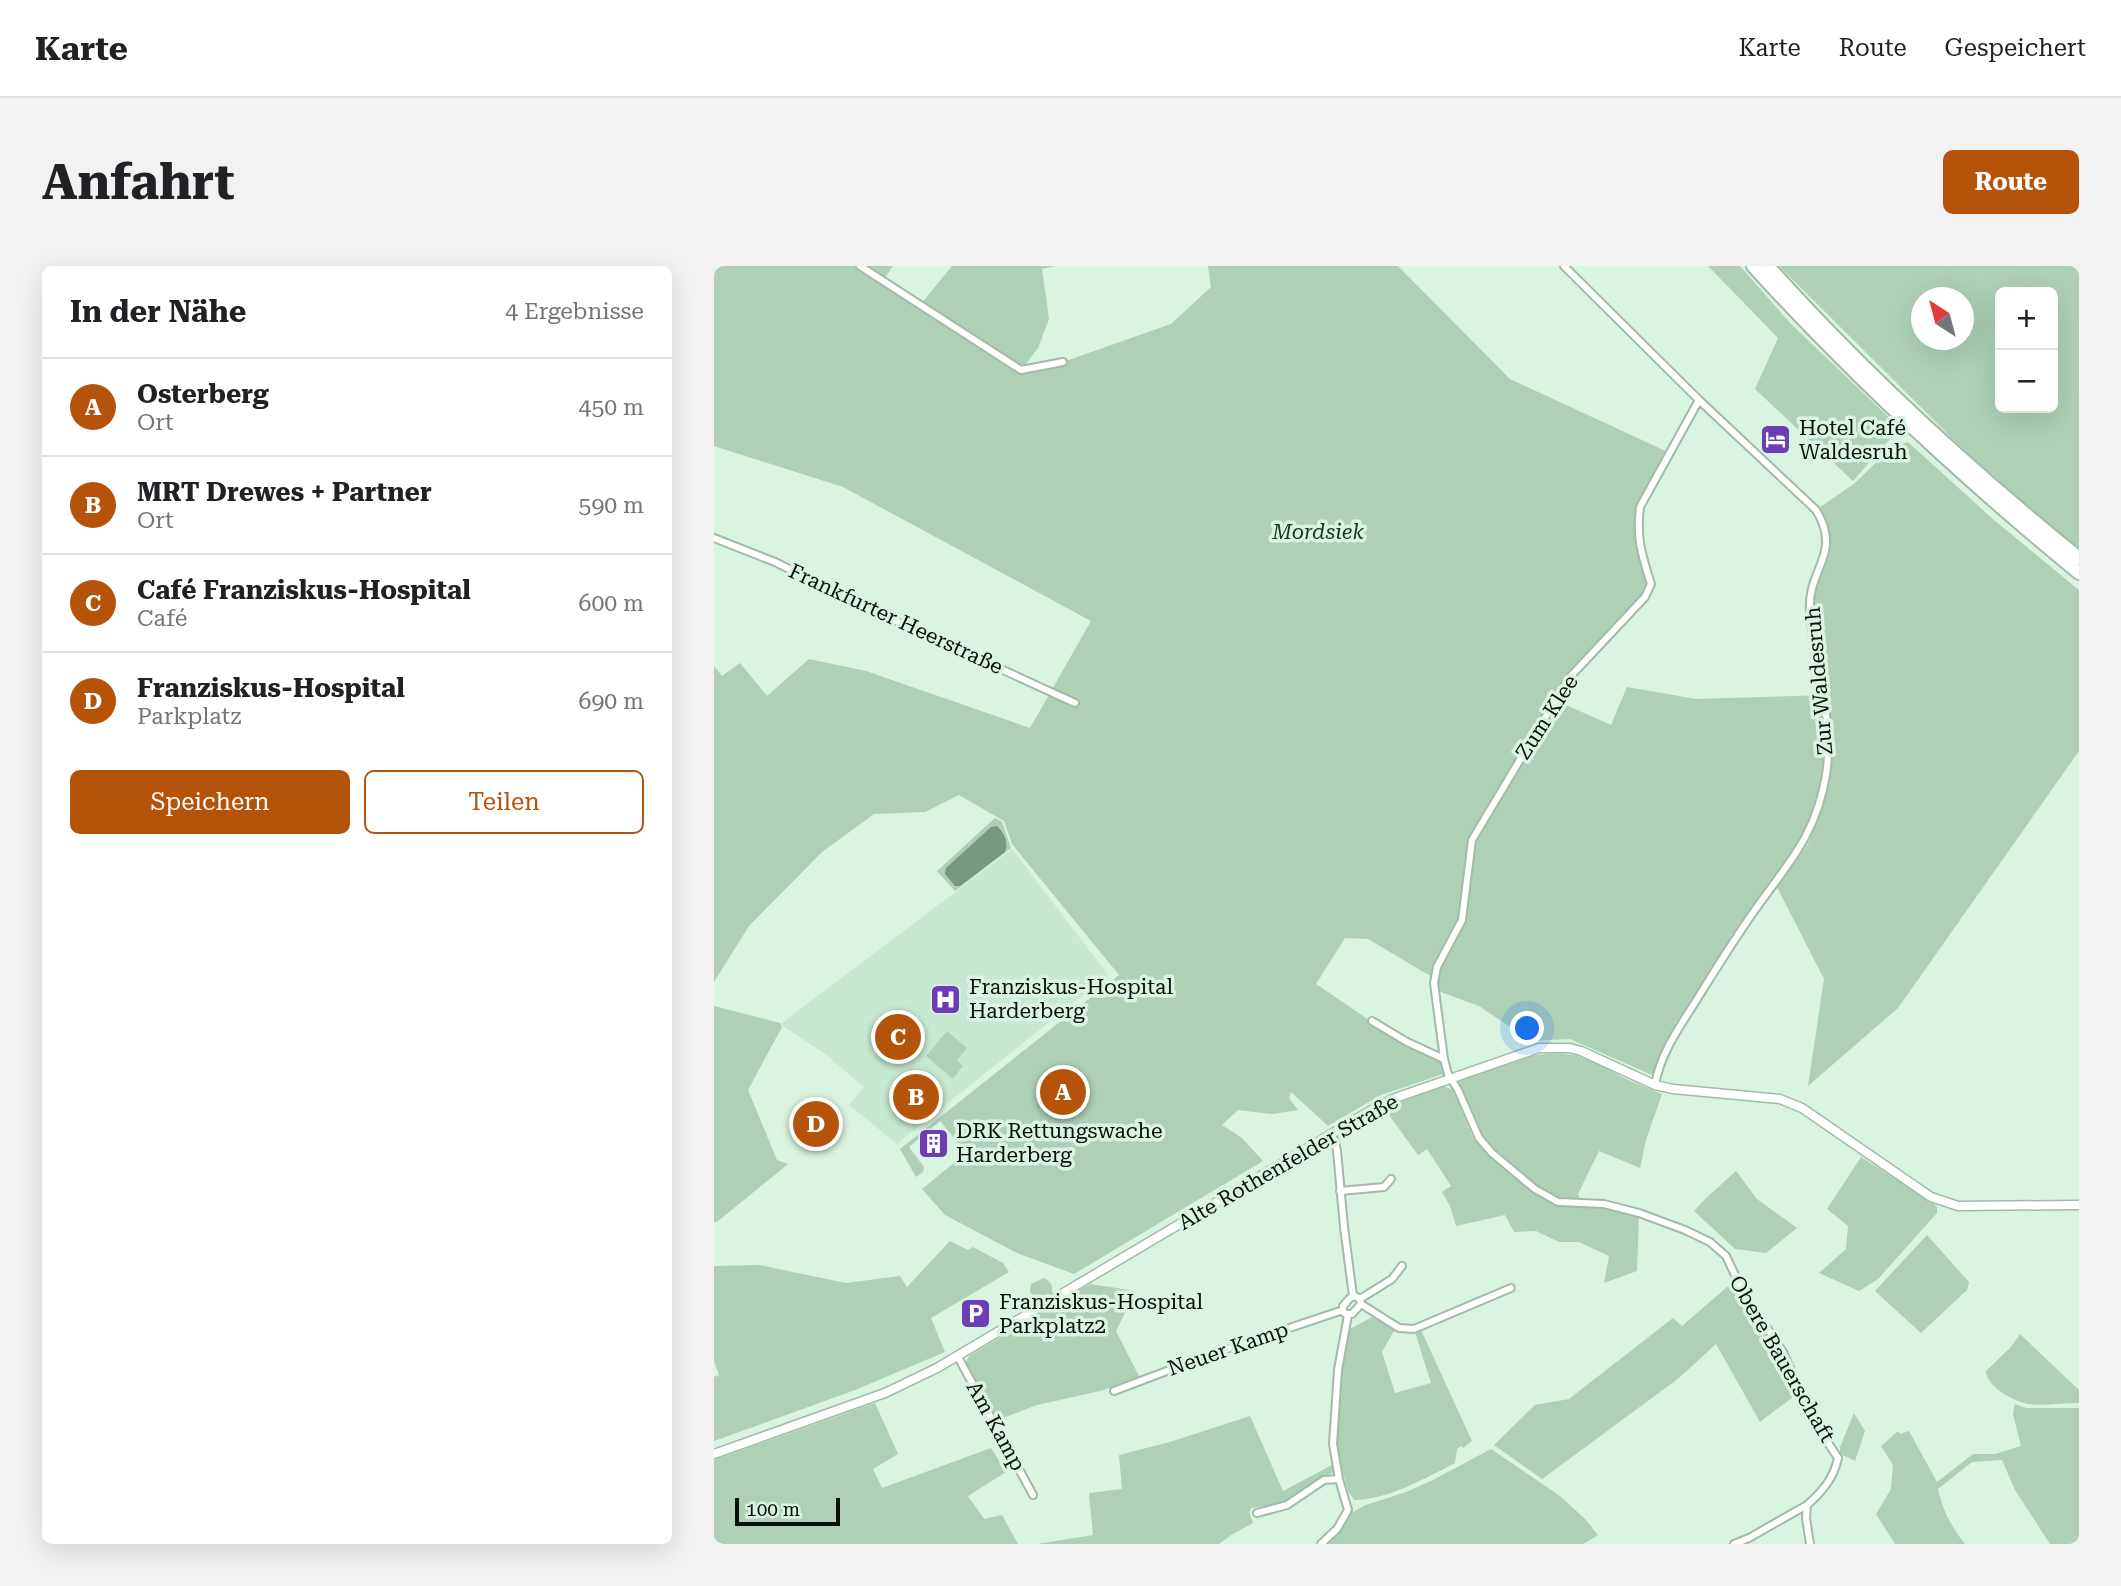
<!DOCTYPE html>
<html lang="de">
<meta charset="utf-8">
<style>
body{margin:0;font-family:"Roboto Serif",serif;background:#f2f2f2;color:#202124}
.controls{position:absolute;right:21px;top:21px;display:grid;overflow:hidden;border-radius:10px;box-shadow:0 7px 28px #0002}
.controls button{width:63px;height:63px;display:grid;place-items:center;padding:0;border:0;border-bottom:2px solid #e0e0e0;background:#fff;color:#202124;font:35px sans-serif}
.compass{position:absolute;left:1197px;top:21px;width:63px;height:63px;border-radius:50%;background:#fff;box-shadow:0 7px 28px #0002;rotate:324deg}
.scale{position:absolute;left:21px;bottom:18px;width:105px;box-sizing:border-box;padding-left:7px;border:4px solid #07100a;border-top:0;font-size:19px;line-height:24px;white-space:nowrap;color:#07100a;-webkit-text-stroke:5px #d9f4e0;paint-order:stroke}
.you{position:absolute;left:814px;top:763px;width:24px;height:24px;margin:-18px;border:5px solid #fff;border-radius:50%;background:#1a73e8;box-shadow:0 0 0 10px #1a73e833}
.badge{display:grid;place-items:center;width:46px;height:46px;border-radius:50%;background:#b45309;color:#fff;font-size:23px;font-weight:700}
.pin{position:absolute;translate:-50% -50%;border:4px solid #fff;box-shadow:0 2px 7px #0006}
.list{margin:0;padding:0;list-style:none}
h2{display:flex;justify-content:space-between;align-items:center;height:91px;margin:0;padding:0 28px;font-size:30px}
h2 small{font-size:23px;font-weight:400;color:#757577}
.list li{display:grid;grid-template-columns:46px 1fr auto;gap:21px;align-items:center;box-sizing:border-box;height:98px;padding:0 28px;border-top:2px solid #e0e0e0}
.list b{display:block;font-size:26px;white-space:nowrap}
.list p{margin:0;font-size:23px;white-space:nowrap;color:#757577}
.list em{font-size:23px;font-style:normal;color:#757577}
.actions{display:flex;gap:14px;padding:21px 28px}
.actions a{flex:1;padding:16px 0;border:2px solid #b45309;border-radius:10px;text-align:center;font-size:24px;color:#b45309}
.actions .main{background:#b45309;color:#fff}
.map{position:relative;flex:none;width:1365px;height:1278px;overflow:hidden;border-radius:10px}
header{display:flex;align-items:center;gap:42px;box-sizing:border-box;height:98px;padding:0 35px;background:#fff;border-bottom:2px solid #e0e0e0}
header strong{font-size:33px}
nav{display:flex;gap:38px;margin-inline-start:auto;font-size:24px}
.intro{display:flex;align-items:center;justify-content:space-between;box-sizing:border-box;height:168px;padding:0 42px}
h1{margin:0;font-size:49px}
.button{padding:18px 32px;border-radius:10px;background:#b45309;color:#fff;font-size:24px;font-weight:700}
main{display:flex;gap:42px;padding:0 42px}
aside{flex:1;background:#fff;border-radius:10px;box-shadow:0 7px 28px #0002}
.map>svg:first-child{display:block}
.built{fill:#c7e9d1}
.green{fill:#add0b7;fill-rule:evenodd}
.water{fill:#779981}
.lines{fill:none;stroke-linecap:round;stroke-linejoin:round}
.minor-casing{stroke:#a2bba9;stroke-width:10}
.tertiary-casing{stroke:#a2bba9;stroke-width:11}
.motorway-casing{stroke:#a2bba9;stroke-width:16}
.minor{stroke:#fff;stroke-width:6}
.tertiary{stroke:#fff;stroke-width:8}
.motorway{stroke:#fff;stroke-width:12}
.labels{text-anchor:middle;stroke-width:7;stroke-linejoin:round;paint-order:stroke}
.poi-label{font-size:21px;fill:#07100a;stroke:#d9f4e0;text-anchor:start}
.park-label{font-size:21px;font-style:italic;fill:#0e3a20;stroke:#d9f4e0}
.street-label{font-size:21px;fill:#07100a;stroke:#d9f4e0}
</style>
<header>
<strong>Karte</strong>
<nav><a>Karte</a><a>Route</a><a>Gespeichert</a></nav>
</header>
<div class="intro"><h1>Anfahrt</h1><a class="button">Route</a></div>
<main>
<aside>
<h2>In der Nähe<small>4 Ergebnisse</small></h2>
<ul class="list">
<li><span class="badge">A</span><div><b>Osterberg</b><p>Ort</p></div><em>450 m</em></li>
<li><span class="badge">B</span><div><b>MRT Drewes + Partner</b><p>Ort</p></div><em>590 m</em></li>
<li><span class="badge">C</span><div><b>Café Franziskus-Hospital</b><p>Café</p></div><em>600 m</em></li>
<li><span class="badge">D</span><div><b>Franziskus-Hospital</b><p>Parkplatz</p></div><em>690 m</em></li>
</ul>
<div class="actions"><a class="main">Speichern</a><a>Teilen</a></div>
</aside>
<div class="map">
<svg width="1365" height="1278" viewBox="0 0 1365 1278">
<rect width="100%" height="100%" fill="#d9f4e0"/>
<path class="built" d="M298,583L394,709L183,878L135,839L150,821L111,788L69,760L68,757Z"/>
<path class="green" d="M0,0H179L169,15L206,39L238,0H341L328,3L335,53L324,82L308,103L349,96L457,58L497,21L494,0H684L796,113L956,187C944,209 922,236 924,262C926,287 942,307 931,331L855,412L841,434L897,459L913,421L982,433L1110,429L1095,339L1113,271L1102,244L1141,217L1178,181L1194,176L1280,254L1365,324V485L1184,742L1094,820L1110,713L1063,621L1094,578L1104,553L1118,499L1120,477L1111,434L1109,504L1104,526L1089,571L1020,668L958,770L938,809L856,773L817,775L765,740L724,725L725,705L718,711L654,673L631,672L602,718L695,781L727,795L729,808L667,829L614,860L577,826L575,832L584,844L558,848L524,844L508,859L528,872L549,895L360,1008L303,987L231,949L208,923L252,887L226,855L195,881L210,901L209,906L202,911L186,883L405,709L298,578L290,555L245,529L211,546L160,548L108,586L35,660L0,716V400L8,410L26,397L53,430L95,393L152,405L316,462L377,355L129,221L0,180Z
M994,0H1026L1076,57L1186,162L1139,215L1041,123L1064,72Z
M1065,0H1365V282L1289,223ZM1286,26H1339V142H1286ZM1208,32H1250V74H1208Z
M281,552L288,556L297,582L241,625L223,605Z
M0,740L66,757L68,761L34,824L63,894L74,898L3,956H0Z
M233,765L253,782L243,794L249,800L239,813L212,790Z
M837,787L861,789L883,797L914,814L948,828L932,874L926,902L885,885L864,928L868,937L890,938L925,949L923,1005L890,1017L895,990L865,976H845L822,965L800,966L791,949L742,960L736,940L728,926L737,920L713,883L704,889L670,842L729,820L739,824L759,872L781,895L812,917L765,872L745,815L817,790Z
M1147,891L1217,935L1223,941V947L1164,1013L1145,1025L1105,1007L1132,983L1134,960L1113,943Z
M1022,905L1043,933L1083,962L1052,987L1021,983L980,945L991,933Z
M1213,969L1255,1016L1253,1024L1207,1067L1161,1025Z
M236,975L254,984L259,981L289,997L295,1006L217,1052L231,1086L141,1124L0,1175V1111L5,1109L0,1095V1000L45,999L132,1017L186,1010L193,1021Z
M330,1012C337,1016 339,1019 338,1028L328,1034L319,1031L316,1025L317,1018Z
M1020,1015L1068,1090L1083,1128L1046,1156L1002,1078L965,1112L828,1213L780,1179L821,1139L855,1133L959,1052L968,1060Z
M376,1018L422,1025L402,1065L426,1112L386,1125L323,1139L281,1155L251,1098L255,1090Z
M660,1050L681,1063L668,1086L681,1127L717,1117L701,1066L707,1064L758,1175L749,1182L747,1180L743,1183L741,1197C712,1212 673,1234 640,1234L634,1225L621,1177L626,1104L634,1064Z
M1306,1068L1365,1124V1137C1349,1137 1330,1140 1314,1138C1299,1135 1272,1120 1272,1105L1297,1081Z
M161,1137L184,1188L159,1203L168,1222L277,1182L292,1206L254,1230L270,1253L288,1249L304,1278H0V1194Z
M1301,1138L1312,1142H1365V1276L1363,1278H1336L1301,1224L1288,1194L1258,1196L1224,1223C1229,1245 1237,1260 1251,1278H1181L1162,1248L1177,1223L1179,1199L1167,1180L1184,1165L1186,1168L1195,1165L1223,1216L1259,1188H1281L1307,1180L1299,1148Z
M1140,1147L1151,1165L1141,1195L1126,1188V1181Z
M536,1150L569,1225L620,1198L621,1206L604,1213L569,1237L537,1242L535,1246L539,1257L517,1269L505,1278H323L379,1269L375,1227L408,1223L405,1189L456,1176Z
M777,1183L846,1230L871,1253L884,1269L869,1278H607L637,1247L652,1239L692,1226L719,1214Z"/>
<path class="water" d="M283,560C290,566 295,578 291,586L246,620H241L231,608L232,602L277,561Z"/>
<g class="lines">
<defs>
<path id="minor" d="M146,0L307,104L349,96
M850,0L985,134L1102,244C1129,288 1093,303 1096,345C1100,400 1121,453 1112,509C1101,576 1067,604 1032,657C1014,683 997,711 980,738C964,763 946,789 941,819
M985,134L926,241C922,273 928,289 937,318L931,331L855,412L758,574L748,654L723,701L720,717L730,793L734,808L744,824L765,872L778,887L821,923L844,936L890,938L925,947L971,964L996,976L1012,990L1029,1026L1069,1086L1099,1154L1124,1192C1120,1212 1108,1226 1093,1239L1092,1252L1096,1278
M0,272L61,296L156,343L361,437
M658,755L693,776L730,793
M616,868L621,875L623,885L630,961L639,1030
M626,925L670,921L677,913
M641,1030L646,1033L647,1038L638,1048H632L629,1046V1040L636,1032Z
M646,1033L678,1013L688,1000
M647,1038L685,1062L700,1063L797,1022
M244,1091L319,1229
M400,1125L495,1089L629,1044
M543,1247L573,1239L610,1214L625,1213
M607,1278L623,1263L634,1244L625,1213L619,1178L624,1104L634,1049
M1020,1278L1035,1272L1093,1239"/>
<path id="tertiary" d="M0,1188L171,1127L223,1102L661,842L681,832L825,782H856L867,785L941,819L959,823L1066,833L1088,842L1217,931L1244,940L1365,939"/>
<path id="motorway" d="M1039,0C1140,111 1249,212 1365,307
M1054,0C1149,106 1255,203 1365,292"/>
</defs>
<use href="#minor" class="minor-casing"/>
<use href="#tertiary" class="tertiary-casing"/>
<use href="#motorway" class="motorway-casing"/>
<use href="#minor" class="minor"/>
<use href="#tertiary" class="tertiary"/>
<use href="#motorway" class="motorway"/>
</g>
<defs>
<symbol id="hotel-square" viewBox="-11 -11 22 22"><rect x="-9" y="-9" width="18" height="18" rx="4" fill="#6c3db5" stroke="#d9f4e0"/><path d="M-6-4.5h1.5V1H6V5H4.5V3h-9V5H-6ZM-4 0a1.8 1.8 0 1 1 3.6 0ZM.5 0V-2.5h3Q6-2.5 6 0Z" fill="#fff"/></symbol>
<symbol id="hospital-square" viewBox="-11 -11 22 22"><rect x="-9" y="-9" width="18" height="18" rx="4" fill="#6c3db5" stroke="#d9f4e0"/><path d="M-5-5h3v3.5h4V-5h3V5h-3V1.5h-4V5h-3Z" fill="#fff"/></symbol>
<symbol id="building-square" viewBox="-11 -11 22 22"><rect x="-9" y="-9" width="18" height="18" rx="4" fill="#6c3db5" stroke="#d9f4e0"/><path d="M-4-6H4V6H1V3H-1V6H-4ZM-2.5-4.3h1.7v1.8h-1.7ZM.8-4.3h1.7v1.8H.8ZM-2.5-1h1.7V.8h-1.7ZM.8-1h1.7V.8H.8Z" fill="#fff"/></symbol>
<symbol id="parking-square" viewBox="-11 -11 22 22"><rect x="-9" y="-9" width="18" height="18" rx="4" fill="#6c3db5" stroke="#d9f4e0"/><path d="M-3.5-5.5H1a3.5 3.5 0 0 1 0 7H-1V5.5H-3.5ZM-1-3.4V-.6H.8a1.4 1.4 0 0 0 0-2.8Z" fill="#fff"/></symbol>
</defs>
<g fill-rule="evenodd">
<use href="#hotel-square" x="1044" y="156" width="35" height="35"/>
<use href="#hospital-square" x="214" y="716" width="35" height="35"/>
<use href="#building-square" x="202" y="860" width="35" height="35"/>
<use href="#parking-square" x="244" y="1030" width="35" height="35"/>
</g>
<g class="labels">
<g class="poi-label">
<text x="1085" y="169">Hotel Café<tspan x="1085" dy="24">Waldesruh</tspan></text>
<text x="255" y="728">Franziskus-Hospital<tspan x="255" dy="24">Harderberg</tspan></text>
<text x="242" y="872">DRK Rettungswache<tspan x="242" dy="24">Harderberg</tspan></text>
<text x="285" y="1043">Franziskus-Hospital<tspan x="285" dy="24">Parkplatz2</tspan></text>
</g>
<g class="park-label">
<text x="604" y="273">Mordsiek</text>
</g>
<g class="street-label">
<text transform="translate(182 353) rotate(25)" y="7">Frankfurter Heerstraße</text>
<text transform="translate(1105 415) rotate(-95)" y="7">Zur Waldesruh</text>
<text transform="translate(833 451) rotate(-57)" y="7">Zum Klee</text>
<text transform="translate(574 896) rotate(-30)" y="7">Alte Rothenfelder Straße</text>
<text transform="translate(514 1083) rotate(-19)" y="7">Neuer Kamp</text>
<text transform="translate(1068 1093) rotate(60)" y="7">Obere Bauerschaft</text>
<text transform="translate(282 1160) rotate(61)" y="7">Am Kamp</text>
</g>
</g>
</svg>
<div class="controls">
<button>+</button>
<button>−</button>
</div>
<svg class="compass" viewBox="-18 -18 36 36"><path d="M0-13l5 13h-10z" fill="#e53935"/><path d="M0 13l5-13h-10z" fill="#757577"/></svg>
<div class="scale">100 m</div>
<div class="you"></div>
<div class="pin badge" style="left:349px;top:826px">A</div>
<div class="pin badge" style="left:202px;top:831px">B</div>
<div class="pin badge" style="left:184px;top:771px">C</div>
<div class="pin badge" style="left:102px;top:858px">D</div>
</div>
</main>
